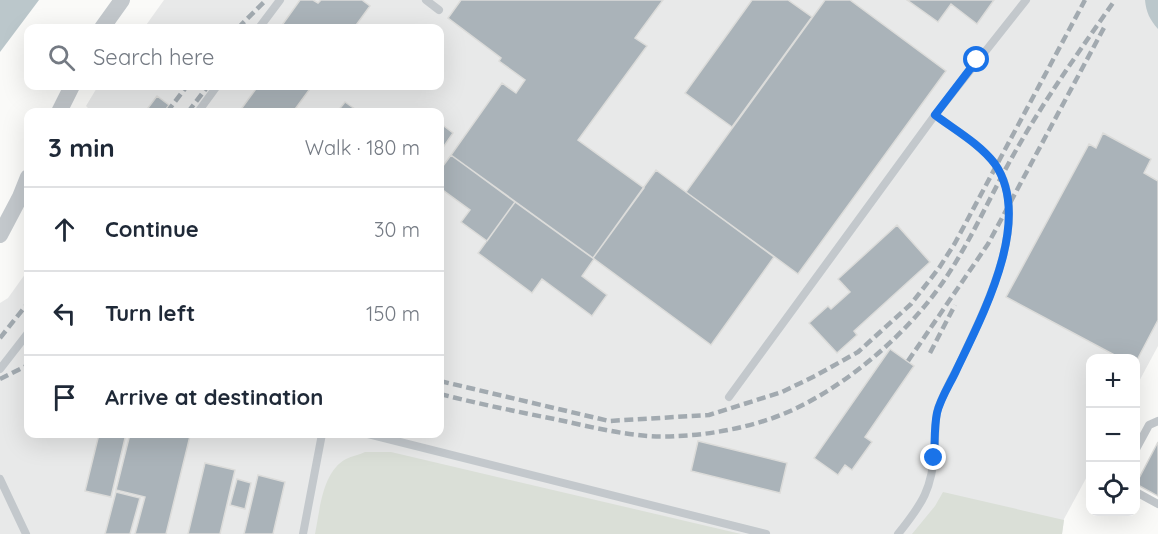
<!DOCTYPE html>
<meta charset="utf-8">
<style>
body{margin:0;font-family:Quicksand,sans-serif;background:#f2f2f3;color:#1f2937}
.controls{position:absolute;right:18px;bottom:18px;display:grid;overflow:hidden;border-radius:12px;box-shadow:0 6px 24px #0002}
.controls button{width:54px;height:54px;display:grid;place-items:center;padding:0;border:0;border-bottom:2px solid #e0e1e3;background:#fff;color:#1f2937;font:30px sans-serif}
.stop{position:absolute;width:18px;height:18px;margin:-14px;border:4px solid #1a73e8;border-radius:50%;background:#fff}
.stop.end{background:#1a73e8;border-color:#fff;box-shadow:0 2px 6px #0008}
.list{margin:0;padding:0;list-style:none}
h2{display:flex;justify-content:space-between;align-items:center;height:78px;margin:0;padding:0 24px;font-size:26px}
h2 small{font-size:20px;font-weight:400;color:#747a83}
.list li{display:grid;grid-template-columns:39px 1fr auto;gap:18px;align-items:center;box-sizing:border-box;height:84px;padding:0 24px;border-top:2px solid #e0e1e3}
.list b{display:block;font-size:22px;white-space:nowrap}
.list em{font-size:20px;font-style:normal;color:#747a83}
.icon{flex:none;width:33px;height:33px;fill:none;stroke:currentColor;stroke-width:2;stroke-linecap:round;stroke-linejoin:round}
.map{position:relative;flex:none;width:1158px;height:534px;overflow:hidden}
.search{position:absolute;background:#fff;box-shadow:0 6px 24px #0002;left:24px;top:24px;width:420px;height:66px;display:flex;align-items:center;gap:15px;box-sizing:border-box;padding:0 21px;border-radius:12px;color:#747a83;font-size:22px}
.panel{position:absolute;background:#fff;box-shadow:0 6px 24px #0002;left:24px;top:108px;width:420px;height:330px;border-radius:12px}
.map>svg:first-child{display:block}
.built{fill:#e8e9e9}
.green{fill:#dadfd7}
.water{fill:#bbc7cb}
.building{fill:#aab3b9;stroke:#dcdcda;stroke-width:1.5}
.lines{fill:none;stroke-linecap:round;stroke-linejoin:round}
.lane{stroke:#c3c8cc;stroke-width:8}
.street{stroke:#c3c8cc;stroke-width:16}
.rail{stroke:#a2aab0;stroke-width:4.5;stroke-dasharray:9 4.5;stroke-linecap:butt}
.route{stroke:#1a73e8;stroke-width:8}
</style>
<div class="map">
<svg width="1158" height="534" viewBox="0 0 1158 534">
<rect width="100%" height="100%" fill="#fafaf8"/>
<path class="built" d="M164,0H1158V346L1136,387V358H1090V471L1064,519L1062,534H0V303L8,298L28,270V434H440V112H92L86,106L98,86H440V28H144Z"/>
<path class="green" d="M365,452H391L741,534H315C320,510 322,472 346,459C352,456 359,455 365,452Z
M943,492L1064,520L1062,534H912L935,506Z"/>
<path class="water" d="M0,0H39L0,52Z
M1145,0H1158V29C1150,20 1146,12 1145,0Z"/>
<path class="building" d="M300,0H313L318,3L321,0H362L370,6L354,28H280Z
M461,0H663L635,38L647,46L578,140L644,188L593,258L451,155L502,83L516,93L525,80L499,61L501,58L448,18Z
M752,0H788L812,17L732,127L685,93Z
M825,0H850L946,71L798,274L686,192Z
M907,0H994L977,24L951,4L938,22Z
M258,86H312L293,112H239Z
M157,96L169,105L164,112H145Z
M345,102L359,112H337Z
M440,123L453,133L440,152Z
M1103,133L1151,159L1144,173L1158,181V320L1136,362V358H1120L1006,297L1089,144L1096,148Z
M451,155L515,202L487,241L461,222L470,210L440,188V170Z
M656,170L774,257L711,345L593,258Z
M515,202L594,259L582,276L607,295L592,316L542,279L532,293L478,253Z
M897,225L930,262L854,331L857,335L837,353L809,323L828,306L831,309L850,292L838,279Z
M890,349L914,366L865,437L872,442L852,470L845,465L838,475L814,458Z
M99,434H126L111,497L85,491Z
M130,434H180L190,436L166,534H135L145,497L116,490Z
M698,441L787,463L780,493L691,471Z
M1158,442V496L1136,484Z
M205,463L235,470L220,534H188Z
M258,475L285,482L273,534H244Z
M237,479L251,483L245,509L230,505Z
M116,492L140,498L130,534H105Z"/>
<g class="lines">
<path class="lane" d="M426,0L439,10
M259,28L280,0
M198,112L217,86
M0,369L28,333
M729,397L935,115L1026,0
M368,434L766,534
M1136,449L1149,425L1158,421
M0,479L26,534
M1136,492L1158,504
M303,534L322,434
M898,534C923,503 932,489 935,448C935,437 935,424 937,412C941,396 957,370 964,354C987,304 1032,216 995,164C980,144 955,130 935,115"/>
<path class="street" d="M102,28L122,0
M59,112L72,86
M0,235L20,197L28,177"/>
<path class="rail" d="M238,28L266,0
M167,112L187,86
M188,112L208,86
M0,338L28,303
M930,353L955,305
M908,361L988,244L1106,24
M0,379L28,365
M440,381L609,421L709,415L782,392L815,376L858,352L911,304L939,268L955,243L1085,0
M440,394C479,404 519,412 559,420C596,428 639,439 676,436C707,435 740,429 770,419C835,397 907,336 945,279C972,239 991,194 1015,152C1045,99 1080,50 1115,0"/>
</g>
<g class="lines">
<path class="route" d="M934,458C935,443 934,427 937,413C940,399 950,384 956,371C981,318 1034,221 995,164C980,144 955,130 935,115L977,60"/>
</g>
</svg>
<div class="controls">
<button>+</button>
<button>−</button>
<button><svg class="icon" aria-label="locate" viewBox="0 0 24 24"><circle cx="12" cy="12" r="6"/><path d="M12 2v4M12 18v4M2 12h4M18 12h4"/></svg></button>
</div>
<div class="stop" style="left:977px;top:60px"></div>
<div class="stop end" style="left:934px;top:458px"></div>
<div class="search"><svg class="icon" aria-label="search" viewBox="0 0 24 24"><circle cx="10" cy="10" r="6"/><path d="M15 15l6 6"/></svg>Search here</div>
<section class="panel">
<h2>3 min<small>Walk · 180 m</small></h2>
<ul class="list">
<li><svg class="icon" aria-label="ahead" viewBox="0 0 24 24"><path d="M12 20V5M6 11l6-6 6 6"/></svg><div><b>Continue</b></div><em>30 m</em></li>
<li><svg class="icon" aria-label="left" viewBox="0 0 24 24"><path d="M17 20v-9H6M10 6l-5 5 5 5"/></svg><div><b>Turn left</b></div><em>150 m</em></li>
<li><svg class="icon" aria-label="arrive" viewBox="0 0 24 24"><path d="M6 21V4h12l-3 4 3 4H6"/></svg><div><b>Arrive at destination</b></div></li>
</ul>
</section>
</div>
